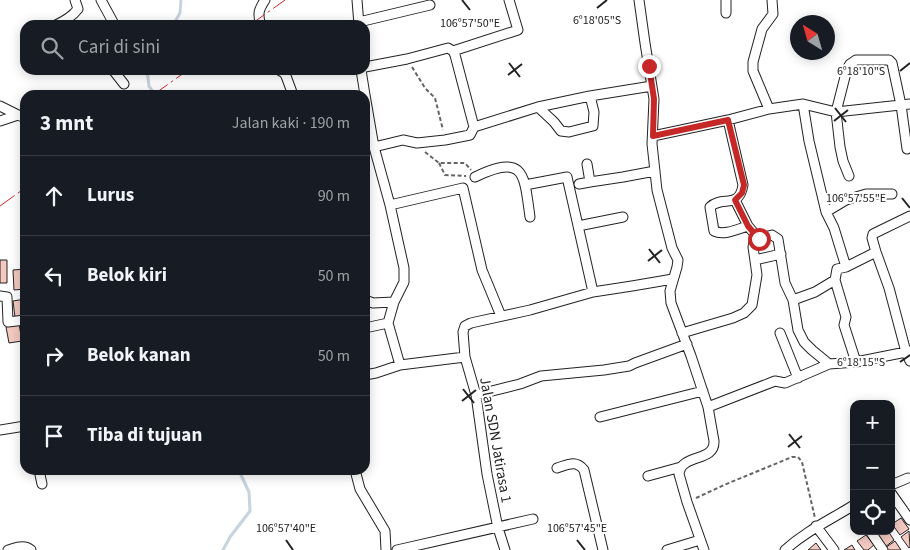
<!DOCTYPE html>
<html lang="id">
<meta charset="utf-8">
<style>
body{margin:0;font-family:"Source Sans 3",sans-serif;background:#20242c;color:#f1f3f6}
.controls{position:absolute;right:15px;bottom:15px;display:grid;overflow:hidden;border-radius:10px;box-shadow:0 2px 12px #0003}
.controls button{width:45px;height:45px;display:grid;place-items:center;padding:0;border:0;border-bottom:1px solid #363941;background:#171b24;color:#f1f3f6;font:25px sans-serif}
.compass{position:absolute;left:790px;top:15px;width:45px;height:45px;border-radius:50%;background:#171b24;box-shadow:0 2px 12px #0003;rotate:323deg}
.stop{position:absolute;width:15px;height:15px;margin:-11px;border:4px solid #c62828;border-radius:50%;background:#fff}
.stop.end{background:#c62828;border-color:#fff;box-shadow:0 1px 5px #0008}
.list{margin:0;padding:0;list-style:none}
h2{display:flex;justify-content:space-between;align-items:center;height:65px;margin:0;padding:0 20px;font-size:21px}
h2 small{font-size:16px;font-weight:400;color:#9ea1a6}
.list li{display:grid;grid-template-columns:32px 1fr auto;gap:15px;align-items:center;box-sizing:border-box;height:80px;padding:0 20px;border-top:1px solid #363941}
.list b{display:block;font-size:19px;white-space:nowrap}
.list em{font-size:16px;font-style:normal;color:#9ea1a6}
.icon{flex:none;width:28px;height:28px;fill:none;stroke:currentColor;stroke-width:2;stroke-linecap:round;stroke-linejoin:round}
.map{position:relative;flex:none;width:910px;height:550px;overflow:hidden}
.search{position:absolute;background:#171b24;box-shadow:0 2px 12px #0003;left:20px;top:20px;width:350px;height:55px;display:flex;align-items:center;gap:12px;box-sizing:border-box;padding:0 18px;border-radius:15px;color:#9ea1a6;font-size:19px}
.panel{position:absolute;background:#171b24;box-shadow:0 2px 12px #0003;left:20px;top:90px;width:350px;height:385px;border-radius:15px}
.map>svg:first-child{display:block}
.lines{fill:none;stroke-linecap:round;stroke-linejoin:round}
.stream{stroke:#c7d3dd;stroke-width:3}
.building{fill:#f3c9c0;stroke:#222}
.minor-casing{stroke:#222;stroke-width:11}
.path{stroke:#646464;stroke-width:2;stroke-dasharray:4 2.5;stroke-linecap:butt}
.minor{stroke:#fff;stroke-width:9}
.power{stroke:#c62828;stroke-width:1;stroke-dasharray:18 4 2.5 4;stroke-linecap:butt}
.route{stroke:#c62828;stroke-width:6}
.ticks{fill:none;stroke:#222;stroke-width:2}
.labels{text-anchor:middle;stroke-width:4;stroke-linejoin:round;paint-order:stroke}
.street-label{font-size:15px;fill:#222;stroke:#fff}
.ticks-label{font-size:12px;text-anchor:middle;fill:#222;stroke:#fff;stroke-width:4;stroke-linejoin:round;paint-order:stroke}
</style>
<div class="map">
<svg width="910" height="550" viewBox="0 0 910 550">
<rect width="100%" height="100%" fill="#fff"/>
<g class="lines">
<path class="stream" d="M173,25L180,13L181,0
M147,70L149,86L155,95
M223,550L230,537L250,511L249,492L241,475V470"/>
</g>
<path class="building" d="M0,260H7V283H0Z
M25,269V289L14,290L13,270Z
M25,299V316L15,317L13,301Z
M19,324L22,341L9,343L6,327Z
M21,324H25V340L23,341Z
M901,518L909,529L900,535L892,524Z
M882,531H888L894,540L885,547L877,535Z
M909,531L910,547L909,548L901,537Z
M866,535L874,545L868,550H864L857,541Z
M895,541L901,550H886L885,548Z
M816,543L821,550H808Z
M852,545L855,550H844Z"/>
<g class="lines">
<defs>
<path id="minor" d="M101,0L114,24L113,25
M357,0L359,25
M639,0L645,43L654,99L652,144L657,190L672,248L678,260L677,267L670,291L671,303L691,356L708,407L714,441C715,463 681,453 679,474L687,502L704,550
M726,13V0
M359,22L430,5
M56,25C64,21 72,17 78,9L75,0
M261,25C257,14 259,9 265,0
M453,51L518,30L509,0
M365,67L407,59L448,48L453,51L455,55L474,127
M113,70L124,84
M279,70L284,73L286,76L293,95
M361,70L365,95
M365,95L374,147L390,205L404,268V282L394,302L388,323L400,365L465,357L476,395L487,474L498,528L505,550
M590,96L652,86
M803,104L809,141L826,212L834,228L846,267L876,252L889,288L906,352L910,351
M0,106L18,115
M769,109L753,71V62L762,29L773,14L772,0
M0,121L18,115L25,118
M653,136L728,120L769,109L803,104L836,112L910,104
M374,147L403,140L417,143L445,140L470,135L474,127L538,107L590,96L594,112L593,126L569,132L561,131L554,122L538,107
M587,164L590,182L623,177L655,171
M849,176L843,161L840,147L836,112L847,69L850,64L856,60H889L892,63L901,105L907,149
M475,177C525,153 524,174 530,217
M579,184L590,182
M525,185L567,177L593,292
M735,200L748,226
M390,205L463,188L482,270L501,316
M826,212L846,200L866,194H892
M578,226L623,217
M759,239L772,235L778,239L785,283L793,300L798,330L804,342L812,350L829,364L856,362L906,352L910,361
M876,252L872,238L873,234L910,216
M755,260L781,254
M835,280L846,317L844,325L856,362
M0,296L7,297L8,322L25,320
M365,300L373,303L394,302
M793,300L815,292L835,280L837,269L846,267
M365,328L388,323
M682,333L733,318L744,313L752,305L757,275L753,247L754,242L759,239L748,226C738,229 724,236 714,231L710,207C722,195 739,210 743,185L728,120
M780,333L798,378
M465,357L463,332L465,326L471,323L530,310L593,292L632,286L673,279
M365,375L376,373L400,365
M476,395L520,384L541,376L604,370L629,366L635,363L687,344
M708,407L775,381L785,383L829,364
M600,417L703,391
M0,430L25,426
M557,468C567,465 576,459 584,470L603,550
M39,470L42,484
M355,470L360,489L385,531L386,550
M648,476L681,467
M891,485L908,478
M891,493L910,520
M816,526L834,550
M870,531L883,550
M8,550C16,548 24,544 31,550
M397,550L533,519
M667,550L700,540
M785,550C806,531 830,520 854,505"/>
</defs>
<use href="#minor" class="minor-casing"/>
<path class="path" d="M412,67L425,88L435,98L443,130
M425,152L439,163H465L471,170
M439,163L445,175L466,176
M696,498L724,485L792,457H798L802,462L815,518"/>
<use href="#minor" class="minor"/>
<path class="power" d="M250,25L285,0
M153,95L188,70
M0,206L25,188"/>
</g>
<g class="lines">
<path class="route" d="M649,66L654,99L653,136L728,120L744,185L742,193L735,200L748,226L759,239"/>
</g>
<path class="ticks" d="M462,0L470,10M597,8L607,0M509,63L520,77M900,71L910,63M508,75L522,64M835,108L846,122M834,121L848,110M902,198L910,208M649,249L660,263M648,261L662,250M900,362L910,355M463,389L474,403M462,401L476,390M789,434L800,448M788,447L802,436M286,540L293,550M577,540L585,550"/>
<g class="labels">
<g class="street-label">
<text transform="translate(496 440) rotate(80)" y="5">Jalan SDN Jatirasa 1</text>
</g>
</g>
<g class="ticks-label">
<text x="597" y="24">6°18'05"S</text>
<text x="470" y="27">106°57'50"E</text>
<text x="861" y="75">6°18'10"S</text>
<text x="856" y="202">106°57'55"E</text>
<text x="861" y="366">6°18'15"S</text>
<text x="286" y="532">106°57'40"E</text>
<text x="577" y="532">106°57'45"E</text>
</g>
</svg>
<div class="controls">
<button>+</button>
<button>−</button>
<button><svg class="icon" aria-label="locate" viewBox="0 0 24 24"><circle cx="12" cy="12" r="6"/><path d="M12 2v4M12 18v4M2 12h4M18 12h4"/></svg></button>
</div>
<svg class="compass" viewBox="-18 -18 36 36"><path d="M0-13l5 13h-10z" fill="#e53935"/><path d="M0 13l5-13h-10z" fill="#9ea1a6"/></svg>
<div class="stop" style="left:759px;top:239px"></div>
<div class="stop end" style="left:649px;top:66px"></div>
<div class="search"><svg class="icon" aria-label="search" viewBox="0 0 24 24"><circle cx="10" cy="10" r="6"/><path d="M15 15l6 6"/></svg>Cari di sini</div>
<section class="panel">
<h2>3 mnt<small>Jalan kaki · 190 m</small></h2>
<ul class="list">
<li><svg class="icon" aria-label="ahead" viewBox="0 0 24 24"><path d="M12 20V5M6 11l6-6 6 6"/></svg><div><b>Lurus</b></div><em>90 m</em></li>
<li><svg class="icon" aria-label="left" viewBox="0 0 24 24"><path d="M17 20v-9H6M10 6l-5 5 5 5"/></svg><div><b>Belok kiri</b></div><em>50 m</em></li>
<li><svg class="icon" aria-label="right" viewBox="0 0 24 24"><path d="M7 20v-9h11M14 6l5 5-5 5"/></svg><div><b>Belok kanan</b></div><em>50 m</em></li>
<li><svg class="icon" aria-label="arrive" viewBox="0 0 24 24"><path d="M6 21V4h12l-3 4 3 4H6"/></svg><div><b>Tiba di tujuan</b></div></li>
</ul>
</section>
</div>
